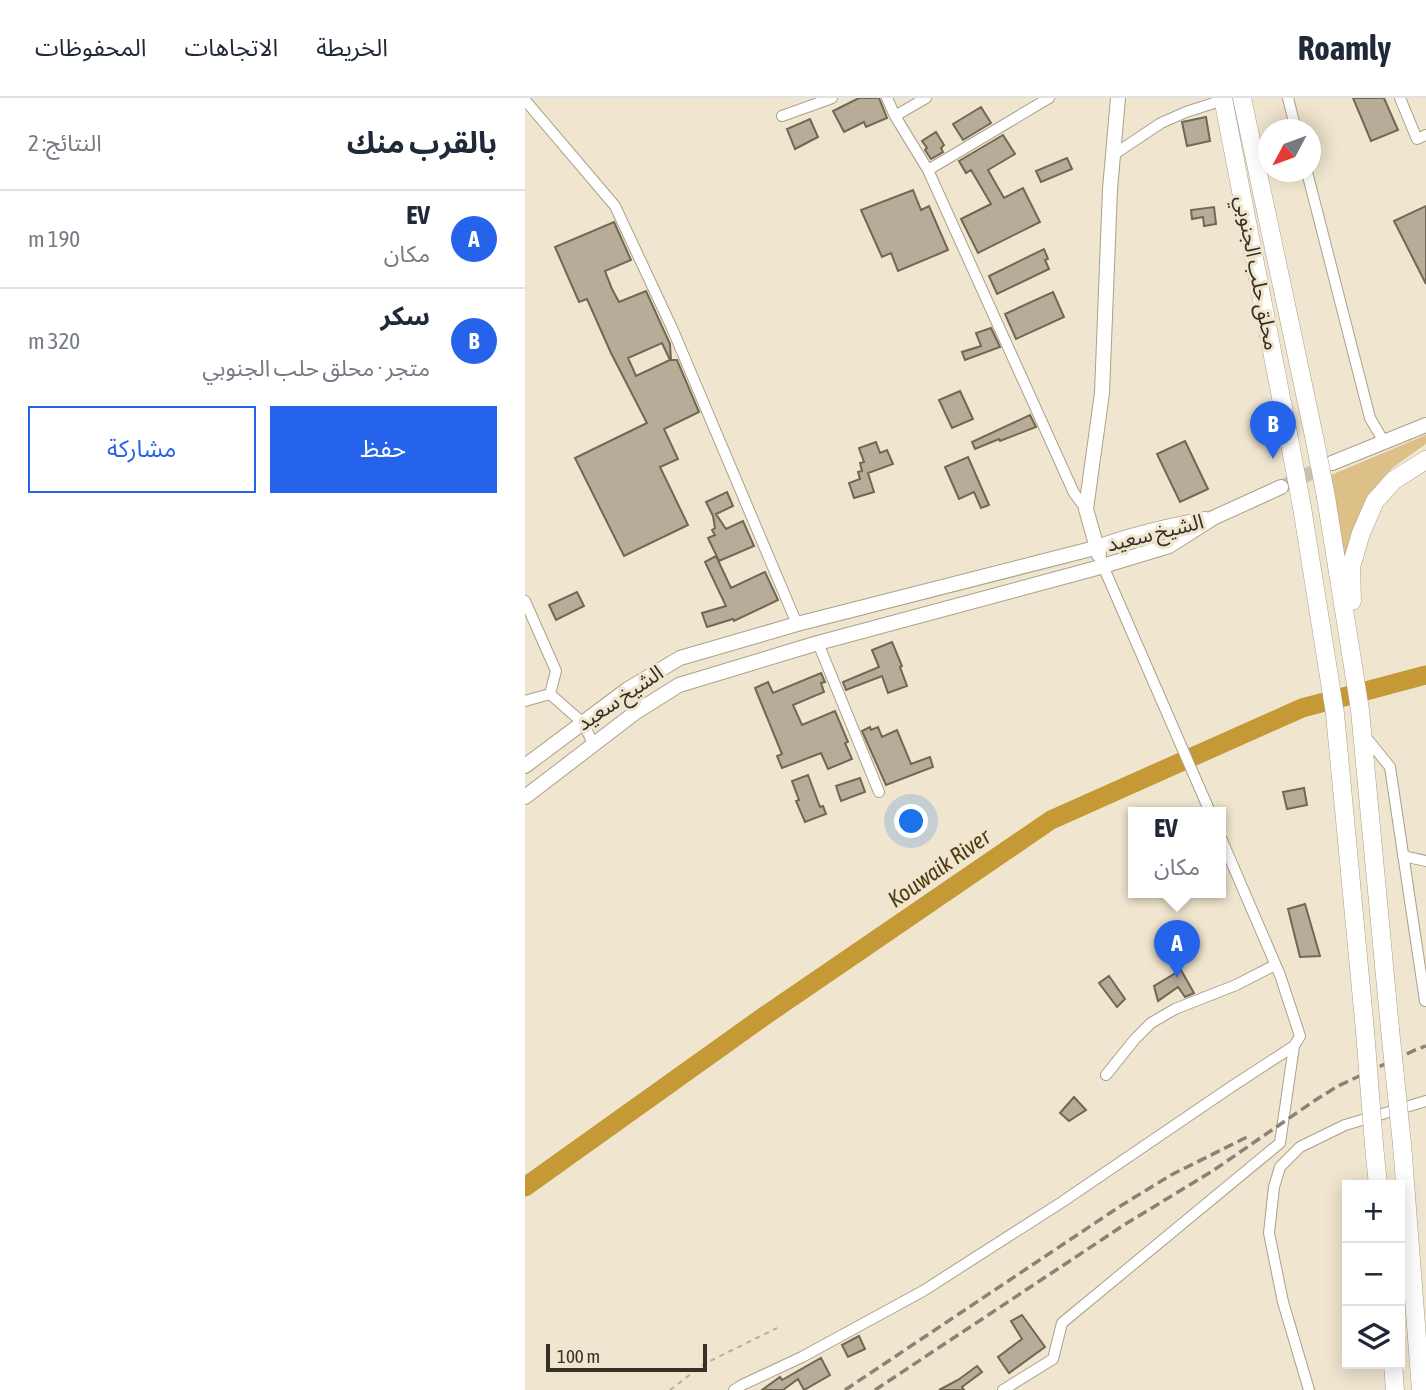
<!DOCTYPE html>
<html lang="ar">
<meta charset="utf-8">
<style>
body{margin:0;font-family:"Asap Condensed","Noto Sans Arabic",sans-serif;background:#f2f2f3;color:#1f2937;direction:rtl}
.controls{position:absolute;right:21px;bottom:21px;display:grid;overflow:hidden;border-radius:0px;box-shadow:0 4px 18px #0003}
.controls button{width:63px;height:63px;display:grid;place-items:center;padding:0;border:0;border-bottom:2px solid #e0e1e3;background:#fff;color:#1f2937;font:35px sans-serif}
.compass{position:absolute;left:733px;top:21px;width:63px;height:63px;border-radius:50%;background:#fff;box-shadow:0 4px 18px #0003;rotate:229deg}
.scale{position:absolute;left:21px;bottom:18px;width:161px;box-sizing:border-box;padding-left:7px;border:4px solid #353128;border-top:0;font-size:19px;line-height:24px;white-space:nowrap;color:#353128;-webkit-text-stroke:5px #f0e5ce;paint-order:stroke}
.you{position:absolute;left:387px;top:724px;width:24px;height:24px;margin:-18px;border:5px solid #fff;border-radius:50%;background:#1a73e8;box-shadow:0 0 0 10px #1a73e833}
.badge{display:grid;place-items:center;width:46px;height:46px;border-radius:50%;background:#2563eb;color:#fff;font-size:23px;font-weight:700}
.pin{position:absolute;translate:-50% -58px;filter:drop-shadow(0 2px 4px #0008)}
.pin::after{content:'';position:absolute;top:37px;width:24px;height:21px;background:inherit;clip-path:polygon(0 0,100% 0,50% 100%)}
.popup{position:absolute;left:603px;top:709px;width:98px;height:91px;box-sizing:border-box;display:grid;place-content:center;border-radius:0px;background:#fff;filter:drop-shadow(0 2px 5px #0005);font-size:23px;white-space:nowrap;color:#747a83}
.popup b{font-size:26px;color:#1f2937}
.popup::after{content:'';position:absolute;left:50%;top:100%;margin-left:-14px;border:14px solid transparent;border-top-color:#fff}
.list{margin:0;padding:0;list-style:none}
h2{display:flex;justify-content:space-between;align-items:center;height:91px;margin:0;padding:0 28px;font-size:30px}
h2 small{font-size:23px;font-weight:400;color:#747a83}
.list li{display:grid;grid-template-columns:46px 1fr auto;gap:21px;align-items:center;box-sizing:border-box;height:98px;padding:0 28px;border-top:2px solid #e0e1e3}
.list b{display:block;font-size:26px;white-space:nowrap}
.list p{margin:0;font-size:23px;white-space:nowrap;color:#747a83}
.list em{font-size:23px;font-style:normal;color:#747a83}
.actions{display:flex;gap:14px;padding:21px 28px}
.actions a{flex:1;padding:16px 0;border:2px solid #2563eb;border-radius:0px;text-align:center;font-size:24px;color:#2563eb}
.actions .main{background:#2563eb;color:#fff}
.icon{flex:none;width:38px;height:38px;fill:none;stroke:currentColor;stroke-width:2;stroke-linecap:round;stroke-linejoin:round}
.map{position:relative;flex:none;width:901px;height:1292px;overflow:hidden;direction:ltr}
header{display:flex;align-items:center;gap:42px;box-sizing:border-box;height:98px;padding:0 35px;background:#fff;border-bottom:2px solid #e0e1e3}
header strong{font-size:33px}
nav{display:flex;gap:38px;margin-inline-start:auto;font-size:24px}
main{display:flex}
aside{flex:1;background:#fff}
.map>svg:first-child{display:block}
.green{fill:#dcc088}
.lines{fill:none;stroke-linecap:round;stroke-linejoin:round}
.river{stroke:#c49936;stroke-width:19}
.building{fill:#b7ac97;stroke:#716752;stroke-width:2;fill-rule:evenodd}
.major-tunnel{stroke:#cbc1ad;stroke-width:14;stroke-dasharray:14 7;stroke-linecap:butt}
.minor-casing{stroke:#aba08b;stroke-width:12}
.major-casing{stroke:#aba08b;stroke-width:16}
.highway-casing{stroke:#aba08b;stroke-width:19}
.path{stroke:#b7af9c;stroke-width:2;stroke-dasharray:5 5;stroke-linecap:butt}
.minor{stroke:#fff;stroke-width:10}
.major{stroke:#fff;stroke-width:14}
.highway{stroke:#fff;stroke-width:18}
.rail{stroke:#8a8273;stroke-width:3.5;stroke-dasharray:10 5;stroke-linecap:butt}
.highway-bridge-casing{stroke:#aba08b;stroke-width:19;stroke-linecap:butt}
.highway-bridge{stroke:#fff;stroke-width:18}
.labels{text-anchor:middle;stroke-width:6;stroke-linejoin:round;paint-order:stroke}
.street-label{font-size:21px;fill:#353128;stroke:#f0e5ce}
.water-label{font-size:23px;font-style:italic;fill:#4f3d14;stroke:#f0e5ce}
</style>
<header>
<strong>Roamly</strong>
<nav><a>الخريطة</a><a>الاتجاهات</a><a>المحفوظات</a></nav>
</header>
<main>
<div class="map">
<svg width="901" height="1292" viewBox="0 0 901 1292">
<rect width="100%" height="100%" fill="#f0e5ce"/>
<path class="green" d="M901,337V346C891,353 880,360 870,368C839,394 830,432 818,469L806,377Z"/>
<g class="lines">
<path class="river" d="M0,1089L238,919L526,722L777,610L901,577"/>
</g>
<path class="building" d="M334,0H354L362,20L341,29L339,24L319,34L308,13Z
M828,0H859L873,32L846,43Z
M456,9L466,25L438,42L428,26Z
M681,19L685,43L662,48L657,24Z
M285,21L293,39L270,51L262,31Z
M411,34L419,47L416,50L418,54L406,61L400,52L402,50L397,43Z
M478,37L490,56L463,72L479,100L498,90L515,124L453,155L436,121L466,106L446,72L441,75L434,63Z
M542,60L547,71L516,84L511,73Z
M388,92L396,112L404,108L423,152L373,173L366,155L357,159L336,112Z
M901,108V186L869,123Z
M689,109L691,126L679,128L678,119L667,121L666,112Z
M89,124L106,162L80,173L87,191L94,204L121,193L145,246L146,262H152L174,314L139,331L153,361L135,369L163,427L99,458L50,360L122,325L86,255L62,201L54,204L30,149ZM137,245L145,262L111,278L103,260Z
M519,151L523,161L520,162L524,171L472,196L464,178Z
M528,194L539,219L491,241L480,216Z
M466,230L475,249L440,262L437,254L456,248L451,235Z
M435,293L448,321L427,330L414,302Z
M505,317L511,329L475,343L474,341L450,351L447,344Z
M660,343L683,391L655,404L632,356Z
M351,344L355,355L362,352L368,366L343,375L349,394L329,400L324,385L335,381L333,374L337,373L335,365L339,364L334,350Z
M443,359L464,407L456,410L449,394L434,401L420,369Z
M202,394L208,408L191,416L201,431L218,423L229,448L194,463L183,440L190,437L187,432L190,430L188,418L181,404Z
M191,458L206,490L240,474L253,502L209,523L208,521L182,529L177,515L201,508L180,464Z
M52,494L59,508L31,522L24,507Z
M367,544L377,568L375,569L382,588L363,595L357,578L321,592L318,584L354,569L347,552Z
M296,575L300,584L296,585L299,594L268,607L277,627L310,613L323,644L320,645L327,661L303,671L296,655L257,670L252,658L257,656L230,590L243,584L248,595Z
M345,629L346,632L353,629L357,639L372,632L386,666L405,659L408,669L361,687L337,633Z
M283,677L295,709L298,708L301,716L280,724L271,703L274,702L267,683Z
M335,680L340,694L316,703L311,688Z
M779,690L782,707L762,711L758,694Z
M780,806L795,858L775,859L763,811Z
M656,872L669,895L660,899L653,889L633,903L629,888Z
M584,878L600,901L592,909L574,885Z
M549,999L561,1012L544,1023L535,1015Z
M497,1217L520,1249L484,1275L473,1259L497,1241L486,1223Z
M334,1238L340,1251L323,1259L317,1247Z
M296,1260L305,1277L279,1292L273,1281L258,1292H237L255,1279L257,1282Z
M452,1268L457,1274L437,1289L439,1292H414L433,1282Z"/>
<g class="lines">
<path class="major-tunnel" d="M756,389L803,367"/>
<defs>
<path id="minor" d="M362,0L370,18L403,72L549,395L561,411
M763,0L771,32
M875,0L892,41L901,37
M0,2L90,108L147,230L272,526
M257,18L307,0
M370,18L401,0
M588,57L636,25L661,14L698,2
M403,72L524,0
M782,74L845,320L859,344
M578,468L685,714
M0,503L31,573L25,596L58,625L69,647
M293,545L354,694
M0,603L25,596
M839,637L865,669L900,903
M878,758L901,763
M581,977L610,941L626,925L650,911L711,887L750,867
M209,1292L217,1287L277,1259L398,1193L537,1104L706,989L769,948L775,938L755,877L696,740
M478,1292L528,1261L537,1225L755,1045L769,948
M784,1292L758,1204L744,1135L749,1089L755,1069L775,1049L820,1027L901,1003"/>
<path id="major" d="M807,365L901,327
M574,457L561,411L577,295L585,91L593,0
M0,668L103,591L155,560L272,526L570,450C606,436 643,428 680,421
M0,699L111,614L154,587L293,545L568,471L644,448L688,420L756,389"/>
<path id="highway" d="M698,0L766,351
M717,0L790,343
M801,399L835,612L865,931
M777,409L810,616L840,933
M827,503L826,469L836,435L850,403L869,382L901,362
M877,1046L896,1292
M849,1047L853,1087
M868,1266L870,1292"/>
</defs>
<use href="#minor" class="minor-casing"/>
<use href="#major" class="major-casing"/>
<use href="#highway" class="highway-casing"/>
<path class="path" d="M145,1292L179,1266L252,1230"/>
<use href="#minor" class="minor"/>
<use href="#major" class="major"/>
<use href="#highway" class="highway"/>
<path class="rail" d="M320,1292L597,1107L646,1077L722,1039
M350,1292L599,1127L689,1072L789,1003L813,988L890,952L901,948"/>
<defs>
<path id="highway-bridge" d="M790,343L801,399
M766,351L777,409
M865,931L877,1046
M840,933L849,1047"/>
</defs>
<use href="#highway-bridge" class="highway-bridge-casing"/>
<use href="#highway-bridge" class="highway-bridge"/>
</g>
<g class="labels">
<g class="street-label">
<text transform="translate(732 175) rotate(79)" y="7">محلق حلب الجنوبي</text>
<text transform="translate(630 435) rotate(-14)" y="7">الشيخ سعيد</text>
<text transform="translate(95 600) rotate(-34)" y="7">الشيخ سعيد</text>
</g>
<g class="water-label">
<text transform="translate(414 770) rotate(-35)" y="8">Kouwaik River</text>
</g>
</g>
</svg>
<div class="controls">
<button>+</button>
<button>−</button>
<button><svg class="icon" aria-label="layers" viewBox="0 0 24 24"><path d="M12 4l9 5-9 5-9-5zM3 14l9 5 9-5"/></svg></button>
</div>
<svg class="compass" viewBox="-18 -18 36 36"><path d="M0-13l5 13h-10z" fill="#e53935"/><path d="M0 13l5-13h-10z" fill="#747a83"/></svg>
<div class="scale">100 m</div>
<div class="you"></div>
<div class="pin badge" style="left:652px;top:880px">A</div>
<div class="popup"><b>EV</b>مكان</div>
<div class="pin badge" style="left:748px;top:361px">B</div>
</div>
<aside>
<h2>بالقرب منك<small>النتائج: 2</small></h2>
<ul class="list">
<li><span class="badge">A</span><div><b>EV</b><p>مكان</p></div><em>190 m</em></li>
<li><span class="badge">B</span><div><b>سكر</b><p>متجر · محلق حلب الجنوبي</p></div><em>320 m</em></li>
</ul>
<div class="actions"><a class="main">حفظ</a><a>مشاركة</a></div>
</aside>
</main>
